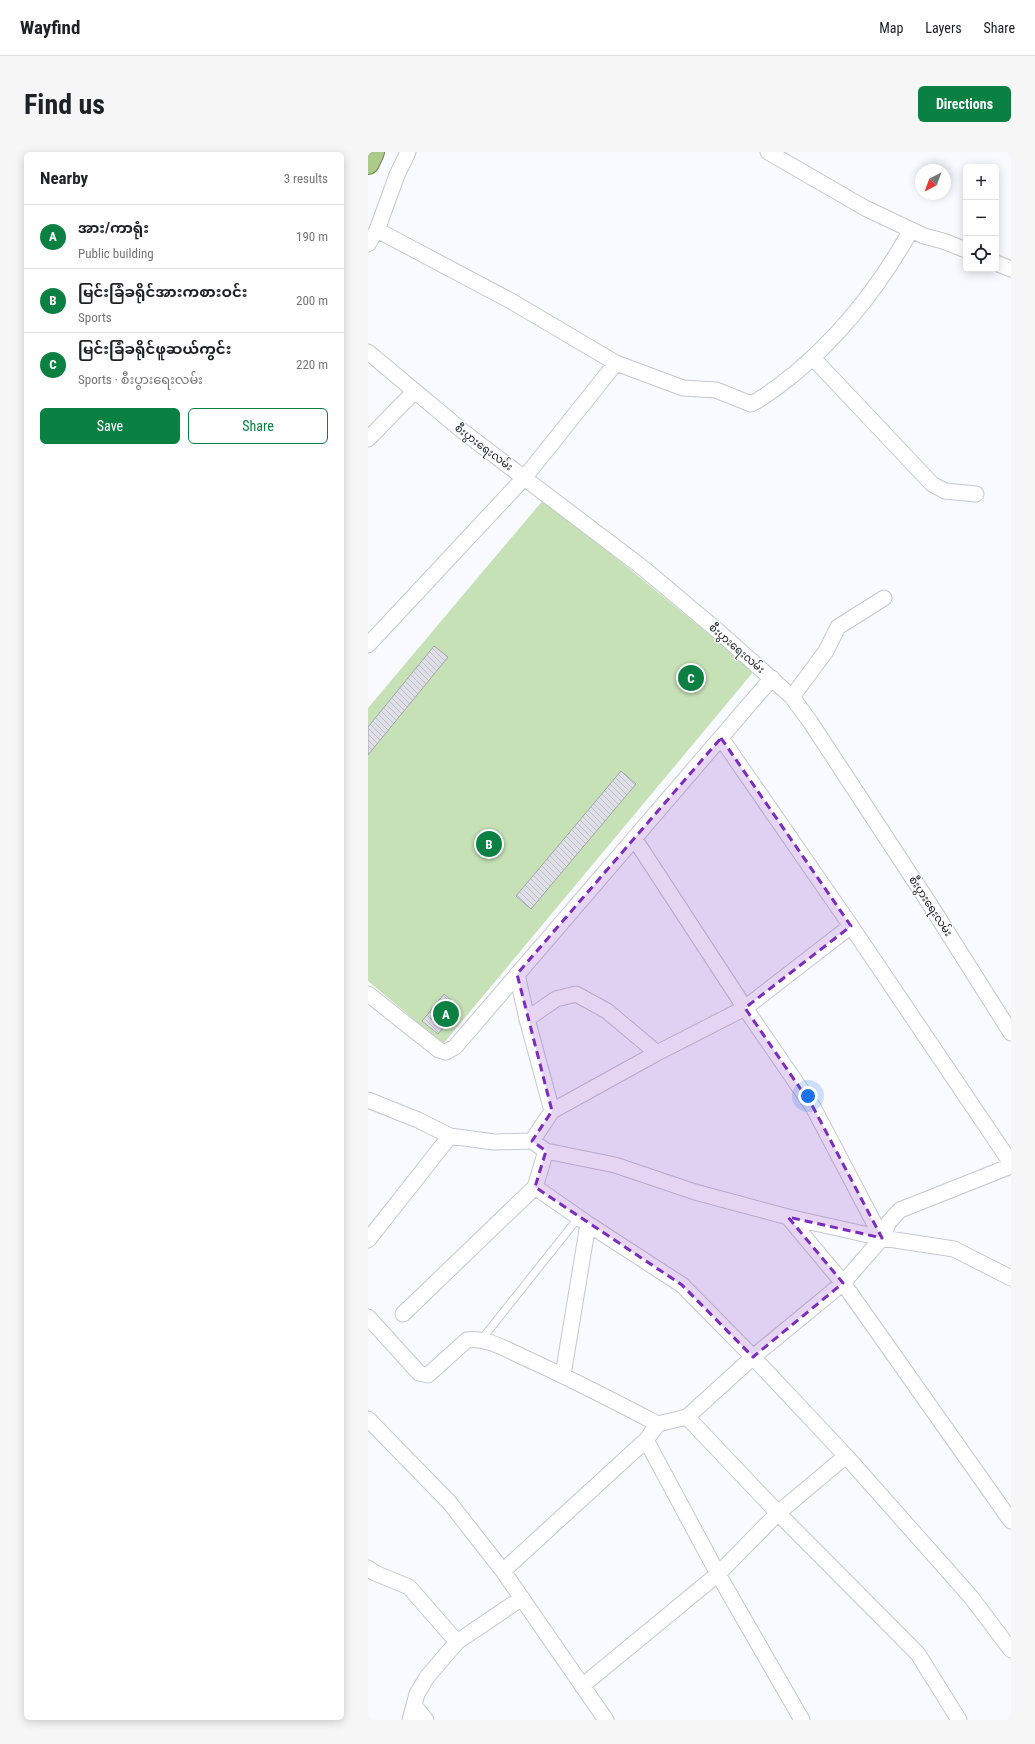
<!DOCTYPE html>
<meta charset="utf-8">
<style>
body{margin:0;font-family:"Roboto Condensed","Noto Sans Myanmar",sans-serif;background:#f6f6f6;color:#202124}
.controls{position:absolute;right:12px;top:12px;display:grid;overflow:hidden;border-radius:6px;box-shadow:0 2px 10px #0003}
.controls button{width:36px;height:36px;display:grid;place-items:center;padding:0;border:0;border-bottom:1px solid #e0e0e0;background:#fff;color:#202124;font:20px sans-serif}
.compass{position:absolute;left:547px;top:12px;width:36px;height:36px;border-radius:50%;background:#fff;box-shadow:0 2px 10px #0003;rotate:221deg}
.you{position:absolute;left:440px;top:944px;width:14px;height:14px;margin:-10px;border:3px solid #fff;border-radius:50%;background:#1a73e8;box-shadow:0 0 0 6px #1a73e833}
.badge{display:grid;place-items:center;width:26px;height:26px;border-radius:50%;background:#0b8043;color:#fff;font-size:13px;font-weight:700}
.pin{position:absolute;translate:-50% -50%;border:2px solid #fff;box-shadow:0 1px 4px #0006}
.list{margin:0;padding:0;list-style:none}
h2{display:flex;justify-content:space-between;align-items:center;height:52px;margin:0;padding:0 16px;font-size:17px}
h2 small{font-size:13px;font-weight:400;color:#757577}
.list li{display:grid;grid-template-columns:26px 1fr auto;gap:12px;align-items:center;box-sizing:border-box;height:64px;padding:0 16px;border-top:1px solid #e0e0e0}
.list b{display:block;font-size:15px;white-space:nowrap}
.list p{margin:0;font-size:13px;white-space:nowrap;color:#757577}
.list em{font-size:13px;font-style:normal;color:#757577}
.actions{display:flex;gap:8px;padding:12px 16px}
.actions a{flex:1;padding:9px 0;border:1px solid #0b8043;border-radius:6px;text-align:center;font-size:14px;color:#0b8043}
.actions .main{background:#0b8043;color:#fff}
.icon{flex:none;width:22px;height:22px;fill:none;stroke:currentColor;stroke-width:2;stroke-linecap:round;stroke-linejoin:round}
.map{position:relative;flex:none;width:643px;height:1568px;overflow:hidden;border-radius:6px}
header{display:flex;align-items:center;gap:24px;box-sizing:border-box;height:56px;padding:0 20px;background:#fff;border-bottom:1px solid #e0e0e0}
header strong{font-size:19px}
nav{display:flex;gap:22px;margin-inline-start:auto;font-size:14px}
.intro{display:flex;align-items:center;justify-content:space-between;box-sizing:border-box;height:96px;padding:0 24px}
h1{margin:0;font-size:28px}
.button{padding:10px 18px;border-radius:6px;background:#0b8043;color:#fff;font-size:14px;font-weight:700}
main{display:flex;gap:24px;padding:0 24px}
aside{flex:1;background:#fff;border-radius:6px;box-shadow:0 2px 10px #0003}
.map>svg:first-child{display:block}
.green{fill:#c5e1b5}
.building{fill:url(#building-back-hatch);stroke:#a4a6ad}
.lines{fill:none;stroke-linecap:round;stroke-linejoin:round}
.service-casing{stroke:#c6c8cf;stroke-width:9}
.minor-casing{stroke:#c6c8cf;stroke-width:17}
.trunk-casing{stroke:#6b8351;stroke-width:24}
.service{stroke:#fff;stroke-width:7}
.minor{stroke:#fff;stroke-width:15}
.trunk{stroke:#acca8a;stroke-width:22}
.marked{fill:#7b2cbf;fill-opacity:0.2;stroke:#7b2cbf;stroke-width:3;stroke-dasharray:8 5;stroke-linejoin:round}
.labels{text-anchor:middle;stroke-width:3;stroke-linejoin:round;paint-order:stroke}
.street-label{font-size:11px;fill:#191a1d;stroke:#fff}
</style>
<header>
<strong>Wayfind</strong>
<nav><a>Map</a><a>Layers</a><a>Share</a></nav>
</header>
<div class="intro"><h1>Find us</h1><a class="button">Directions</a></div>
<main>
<aside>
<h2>Nearby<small>3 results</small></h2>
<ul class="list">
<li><span class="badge">A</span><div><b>အား/ကာရုံး</b><p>Public building</p></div><em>190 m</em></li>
<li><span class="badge">B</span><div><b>မြင်းခြံခရိုင်အားကစားဝင်း</b><p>Sports</p></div><em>200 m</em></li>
<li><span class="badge">C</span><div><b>မြင်းခြံခရိုင်ဖူဆယ်ကွင်း</b><p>Sports · စီးပွားရေးလမ်း</p></div><em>220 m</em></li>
</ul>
<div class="actions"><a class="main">Save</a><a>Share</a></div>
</aside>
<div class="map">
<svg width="643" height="1568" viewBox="0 0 643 1568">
<defs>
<pattern id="building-back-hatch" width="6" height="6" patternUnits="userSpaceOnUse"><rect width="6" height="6" fill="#dedfe7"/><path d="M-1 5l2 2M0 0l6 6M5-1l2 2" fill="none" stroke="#bebfc6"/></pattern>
</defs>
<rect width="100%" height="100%" fill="#f9faff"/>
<path class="green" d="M176,347L386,519L75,892L0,829V556Z"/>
<path class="building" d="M66,494L80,505L0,603V575Z
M253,619L268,632L163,757L148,744Z
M76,842L92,856L70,882L54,869Z"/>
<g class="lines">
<defs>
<path id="service" d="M113,1188L211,1065"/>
<path id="minor" d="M400,0L497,56L556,84L575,89L598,98
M9,78L29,23L40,0
M0,92L9,78L143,149L248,211L315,236L348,238L383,252C399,244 412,233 426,222C474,182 513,132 543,78
M628,111L643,117
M0,200L97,281L275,416L350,479L424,545L443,571L561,751L643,881
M445,206L564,332L577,339L608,342
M0,287L47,239
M0,493L157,325L248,211
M424,545L458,499L470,475L516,446
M353,586L483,774L643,1011
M266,686L377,856L445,955L514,1086
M149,822L159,867L184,959
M0,842L71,898L78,900L87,895L404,526
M159,867L188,847L208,842L239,859L289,901
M0,948L50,968L82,984L126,990L164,989L178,999L247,1013L327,1040L420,1065L514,1086L586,1097L643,1126
M164,989L184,959L289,901L377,856L483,774
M167,1035L220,1072L314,1133L385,1205L478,1304L603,1445L643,1498
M420,1065L475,1131L643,1369
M0,1088L82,984
M35,1162L167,1035L178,999
M0,1165L51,1221L60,1223L99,1188C119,1185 139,1198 157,1206C202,1226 246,1249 290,1272
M195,1223L220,1072
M319,1265L410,1361L550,1502L591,1568
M0,1267L81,1350L135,1419L238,1568
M278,1288L350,1422L434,1568
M0,1416L7,1421L41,1435L89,1490
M135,1419L278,1288L290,1272L319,1265L385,1205L475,1131L514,1086L521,1070L532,1058L643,1014
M214,1534L350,1422L410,1361L478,1304
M46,1553L58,1568
M42,1568L49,1542L59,1525L89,1490L154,1446"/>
<path id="trunk" d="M0,11L5,0"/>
</defs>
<use href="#service" class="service-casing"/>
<use href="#minor" class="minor-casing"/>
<use href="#trunk" class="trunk-casing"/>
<use href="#service" class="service"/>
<use href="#minor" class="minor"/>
<use href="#trunk" class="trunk"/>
</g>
<path class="marked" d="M353,586L483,774L377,856L445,955L514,1086L420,1065L475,1131L385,1205L314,1133L167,1035L178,999L164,989L184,959L149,822Z"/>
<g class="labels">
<g class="street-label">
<text transform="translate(116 295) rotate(37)" y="4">စီးပွားရေးလမ်း</text>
<text transform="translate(369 496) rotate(41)" y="4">စီးပွားရေးလမ်း</text>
<text transform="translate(563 754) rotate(57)" y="4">စီးပွားရေးလမ်း</text>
</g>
</g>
</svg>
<div class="controls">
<button>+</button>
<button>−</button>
<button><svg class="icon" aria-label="locate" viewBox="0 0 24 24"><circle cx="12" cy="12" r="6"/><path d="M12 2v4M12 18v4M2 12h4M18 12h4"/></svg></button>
</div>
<svg class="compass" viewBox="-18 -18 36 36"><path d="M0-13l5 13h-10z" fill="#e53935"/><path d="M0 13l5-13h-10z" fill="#757577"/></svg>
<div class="you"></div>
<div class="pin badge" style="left:78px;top:862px">A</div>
<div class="pin badge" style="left:121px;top:692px">B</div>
<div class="pin badge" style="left:323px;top:526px">C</div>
</div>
</main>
